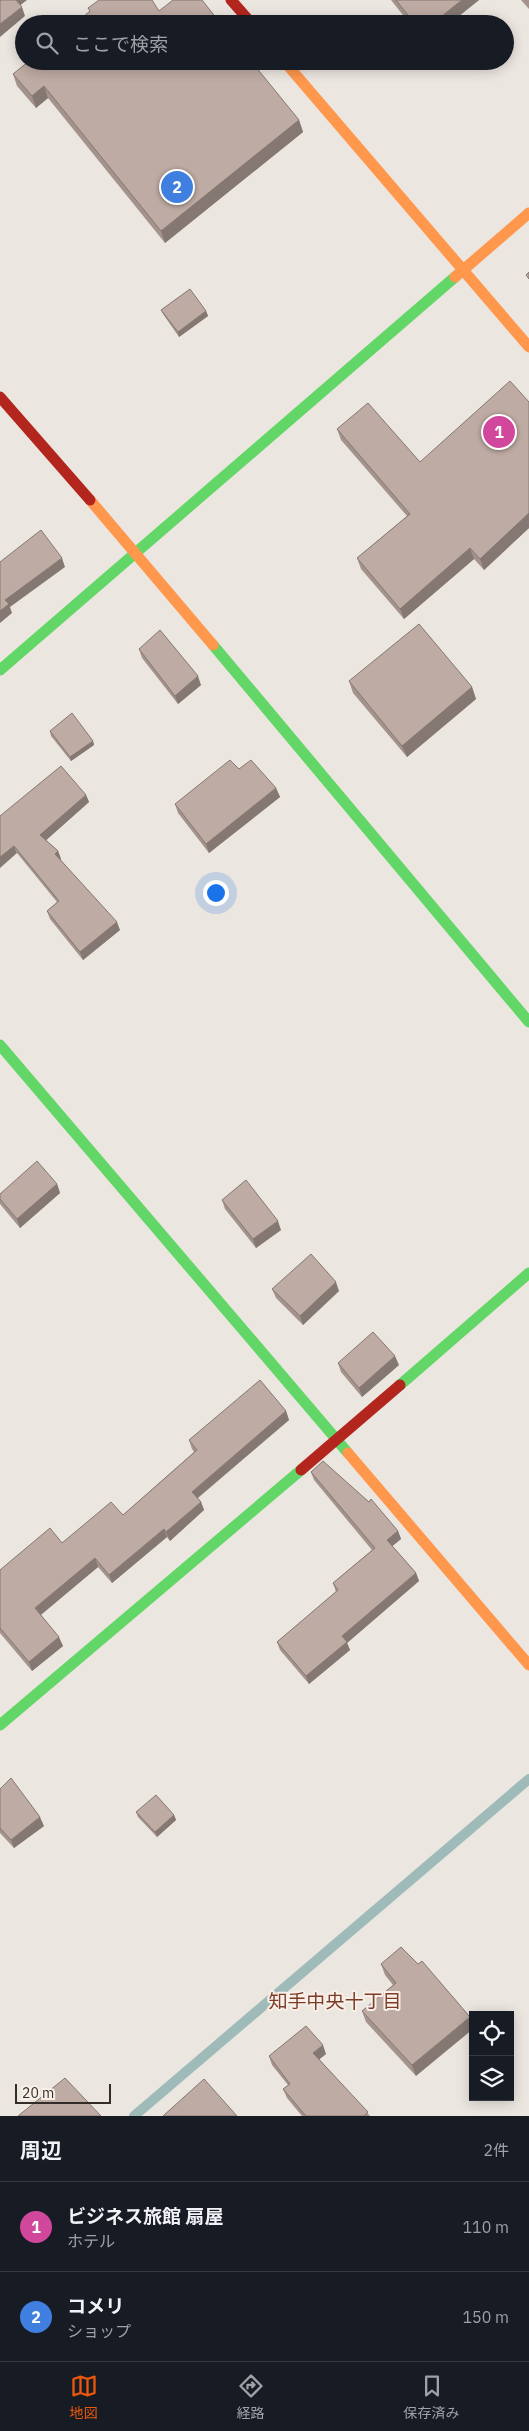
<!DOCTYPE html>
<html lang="ja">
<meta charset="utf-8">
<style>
body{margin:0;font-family:"IBM Plex Sans","Noto Sans JP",sans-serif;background:#20242c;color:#f1f3f6}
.controls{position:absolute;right:15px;bottom:15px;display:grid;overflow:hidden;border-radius:0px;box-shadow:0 2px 12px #0003}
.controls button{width:45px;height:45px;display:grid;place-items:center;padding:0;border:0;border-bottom:1px solid #363941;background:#171b24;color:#f1f3f6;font:25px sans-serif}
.scale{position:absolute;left:15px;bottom:12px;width:96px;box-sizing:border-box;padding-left:5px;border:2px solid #342c28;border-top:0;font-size:14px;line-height:18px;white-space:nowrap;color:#342c28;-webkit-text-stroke:4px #f8f0e8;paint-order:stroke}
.you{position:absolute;left:215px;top:892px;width:18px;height:18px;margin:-12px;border:4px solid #fff;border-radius:50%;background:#1a73e8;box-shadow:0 0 0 8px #1a73e833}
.badge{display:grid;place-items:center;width:32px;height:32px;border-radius:50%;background:#ea580c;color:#fff;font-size:16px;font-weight:700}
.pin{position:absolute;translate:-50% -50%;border:2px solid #fff;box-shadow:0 1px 5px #0006}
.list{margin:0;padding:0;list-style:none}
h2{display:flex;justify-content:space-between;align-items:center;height:65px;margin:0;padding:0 20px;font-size:21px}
h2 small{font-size:16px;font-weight:400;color:#9ea1a6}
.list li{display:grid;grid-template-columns:32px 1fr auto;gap:15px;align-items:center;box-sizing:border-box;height:90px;padding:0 20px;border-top:1px solid #363941}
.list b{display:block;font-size:19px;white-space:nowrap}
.list p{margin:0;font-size:16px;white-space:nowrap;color:#9ea1a6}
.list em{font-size:16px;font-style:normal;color:#9ea1a6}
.icon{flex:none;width:28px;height:28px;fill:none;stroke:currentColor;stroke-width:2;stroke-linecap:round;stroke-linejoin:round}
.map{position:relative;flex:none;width:529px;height:2116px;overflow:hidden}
.search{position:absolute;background:#171b24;box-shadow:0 2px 12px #0003;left:15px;right:15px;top:15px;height:55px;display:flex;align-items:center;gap:12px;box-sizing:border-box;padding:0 18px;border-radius:28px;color:#9ea1a6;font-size:19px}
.sheet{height:245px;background:#171b24}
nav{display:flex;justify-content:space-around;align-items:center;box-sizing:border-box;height:70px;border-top:1px solid #363941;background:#171b24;font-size:14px;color:#9ea1a6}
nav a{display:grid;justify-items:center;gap:2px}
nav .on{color:#ea580c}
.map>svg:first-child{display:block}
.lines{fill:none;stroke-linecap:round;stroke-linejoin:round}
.stream{stroke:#9ebbba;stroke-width:10}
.fast{stroke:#63d668;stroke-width:11}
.slow{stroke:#ff974d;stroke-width:11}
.jam{stroke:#b3261e;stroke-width:11}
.wall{fill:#a3938c}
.shaded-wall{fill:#857872}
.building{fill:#beaba3;stroke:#857872}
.labels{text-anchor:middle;stroke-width:4;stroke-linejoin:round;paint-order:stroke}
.neighbourhood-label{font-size:19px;fill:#7d3c27;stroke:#f8f0e8}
</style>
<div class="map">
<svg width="529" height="2116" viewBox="0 0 529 2116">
<rect width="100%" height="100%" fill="#ece6e0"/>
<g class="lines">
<path class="stream" d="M134,2116L529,1779"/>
<path class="fast" d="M213,645L529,1022
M0,670L455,277
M0,1045L348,1453
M400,1385L529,1273
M0,1725L301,1470"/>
<path class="slow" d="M284,61L529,347
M455,277L529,213
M90,500L213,645
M348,1453L529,1665"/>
<path class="jam" d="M231,0L252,24
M0,397L90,500
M301,1470L400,1385"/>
</g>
<path class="wall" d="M391,0H479L449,24H410Z
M521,0H529V9Z
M13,74L299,120L303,132L165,243L48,98L36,108L17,86Z
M161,310L206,311L208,316L179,337L163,314Z
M529,402V528L484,570L474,559L404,619L361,569L357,558L407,516L341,440L337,429L420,462Z
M139,649L201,685L178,704L142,658Z
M349,681L472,687L476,699L407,757L353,693Z
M50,731L93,741L94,745L71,761L51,736Z
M276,788L280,797L209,853L178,813L175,804Z
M86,795L89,802L46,840L58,851L61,859H60L120,930L83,960L50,919L47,911L57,902L17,853L0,816Z
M57,1184L60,1193L20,1228L0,1204V1194Z
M222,1200L281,1230L256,1248L225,1209Z
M272,1289L339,1291L303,1325L276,1298Z
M338,1363L399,1365L362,1397L341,1372Z
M286,1411L289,1420L198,1498L201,1502L204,1510L170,1541L167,1537L112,1583L98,1567L41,1615L63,1646L32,1671L0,1633V1570L123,1515L194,1452L192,1449L189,1440Z
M311,1472L398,1531L401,1539L392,1546L416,1573L419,1581L347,1643L350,1650L309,1684L280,1650L277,1642L336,1592L333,1583L372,1550L314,1480Z
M0,1789L44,1826L14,1848L0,1833Z
M136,1812L174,1815L176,1820L157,1837L138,1817Z
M381,1964H418L416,2076L366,2022L362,2011L393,1985L385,1975Z
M326,2054L319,2059L370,2116H302L287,2098L283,2089L288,2085L272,2065L269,2056Z"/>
<path class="shaded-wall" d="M15,0H27L18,7Z
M462,0H479L449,24H432Z
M22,7L25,16L0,37V24Z
M44,86L48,98L36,108L32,96Z
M299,120L303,132L165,243L161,231Z
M206,311L208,316L179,337L178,332Z
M529,513V528L484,570L480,559Z
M470,548L474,559L404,619L400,609Z
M62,558L65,567L10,607L12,613L0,623V611L5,600Z
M198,676L201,685L178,704L175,696Z
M472,687L476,699L407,757L402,746Z
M93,741L94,745L71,761L70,757Z
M276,788L280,797L209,853L206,844Z
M86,795L89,802L43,843L40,835Z
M14,846L17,853L0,868V857Z
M58,851L61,859L58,861L55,854Z
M117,922L120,930L83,960L80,952Z
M57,1184L60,1193L20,1228L17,1219Z
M278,1221L281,1230L256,1248L253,1239Z
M336,1282L339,1291L303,1325L300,1316Z
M395,1356L399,1365L362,1397L359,1388Z
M286,1411L289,1420L195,1500L192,1492Z
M201,1502L204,1510L170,1541L166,1532Z
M164,1529L167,1537L112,1583L109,1575Z
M398,1531L401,1539L390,1548L387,1540Z
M95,1558L98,1567L38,1617L35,1608Z
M416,1573L419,1581L347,1643L350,1650L309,1684L306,1676L342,1636Z
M59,1637L63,1646L32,1671L29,1662Z
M174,1815L176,1820L157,1837L155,1832Z
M40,1817L44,1826L14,1848L11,1840Z
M470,2017L473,2024V2029L416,2076L412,2065Z
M323,2045L326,2054L316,2062L313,2053Z"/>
<path class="building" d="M0,0H16L22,7L0,24Z
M99,0H152L159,11L173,0H202L221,24H75L90,11L88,8Z
M396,0H462L432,24H415Z
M29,61H251L299,120L161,231L44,86L32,96L13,74Z
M529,272V279L526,275Z
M190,289L206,311L178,332L161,310Z
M510,381L529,402V513L480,559L470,548L400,609L357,558L410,514L337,429L368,403L420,462Z
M41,530L62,558L5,600L9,604L0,611V562Z
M419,624L472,687L402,746L349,681Z
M160,630L198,676L175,696L139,649Z
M72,713L93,741L70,757L50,731Z
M230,760L239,769L251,760L276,788L206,844L175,804Z
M61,766L86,795L40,835L58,851L55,854L117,922L80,952L47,911L59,901L14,846L0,857V816Z
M37,1161L57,1184L17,1219L0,1199V1194Z
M246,1180L278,1221L253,1239L222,1200Z
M311,1254L336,1282L300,1316L272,1289Z
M373,1332L395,1356L359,1388L338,1363Z
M260,1380L286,1411L192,1492L201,1502L166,1532L164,1529L109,1575L95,1558L35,1608L59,1637L29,1662L0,1628V1570L50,1528L62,1543L111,1502L123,1515L197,1450L189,1440Z
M323,1461L369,1502L371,1499L398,1531L387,1540L416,1573L342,1636L347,1642L306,1676L277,1642L338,1590L333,1583L375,1548L311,1472Z
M11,1778L40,1817L11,1840L0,1828V1789Z
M156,1795L174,1815L155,1832L136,1812Z
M401,1947L418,1964L422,1961L470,2017L412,2065L362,2011L396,1983L381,1964Z
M306,2026L323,2045L313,2053L368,2112L364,2116H306L283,2089L290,2084L269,2056Z
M65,2078L101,2116H18Z
M204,2079L237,2116H163Z"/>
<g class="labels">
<g class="neighbourhood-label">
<text x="335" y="2008">知手中央十丁目</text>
</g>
</g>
</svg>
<div class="controls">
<button><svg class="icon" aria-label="locate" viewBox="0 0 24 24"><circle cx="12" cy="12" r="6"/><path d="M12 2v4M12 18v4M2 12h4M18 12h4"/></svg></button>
<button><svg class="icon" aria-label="layers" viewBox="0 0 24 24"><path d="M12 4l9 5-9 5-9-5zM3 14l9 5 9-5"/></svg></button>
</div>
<div class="scale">20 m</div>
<div class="you"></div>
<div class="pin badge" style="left:499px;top:432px;background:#d1479c">1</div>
<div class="pin badge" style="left:177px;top:187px;background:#3f7fe0">2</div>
<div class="search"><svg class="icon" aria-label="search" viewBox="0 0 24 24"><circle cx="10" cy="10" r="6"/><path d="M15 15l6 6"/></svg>ここで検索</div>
</div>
<section class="sheet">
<h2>周辺<small>2件</small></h2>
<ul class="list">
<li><span class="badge" style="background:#d1479c">1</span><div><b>ビジネス旅館 扇屋</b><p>ホテル</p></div><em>110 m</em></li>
<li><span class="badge" style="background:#3f7fe0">2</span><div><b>コメリ</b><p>ショップ</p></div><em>150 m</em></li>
</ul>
</section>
<nav>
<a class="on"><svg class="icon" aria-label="map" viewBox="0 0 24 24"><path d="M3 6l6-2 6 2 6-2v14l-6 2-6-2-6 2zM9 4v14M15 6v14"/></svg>地図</a>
<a><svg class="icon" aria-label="directions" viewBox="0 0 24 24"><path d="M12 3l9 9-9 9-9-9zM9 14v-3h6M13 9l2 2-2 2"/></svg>経路</a>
<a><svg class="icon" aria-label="saved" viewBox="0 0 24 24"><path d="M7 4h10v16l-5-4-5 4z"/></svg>保存済み</a>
</nav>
